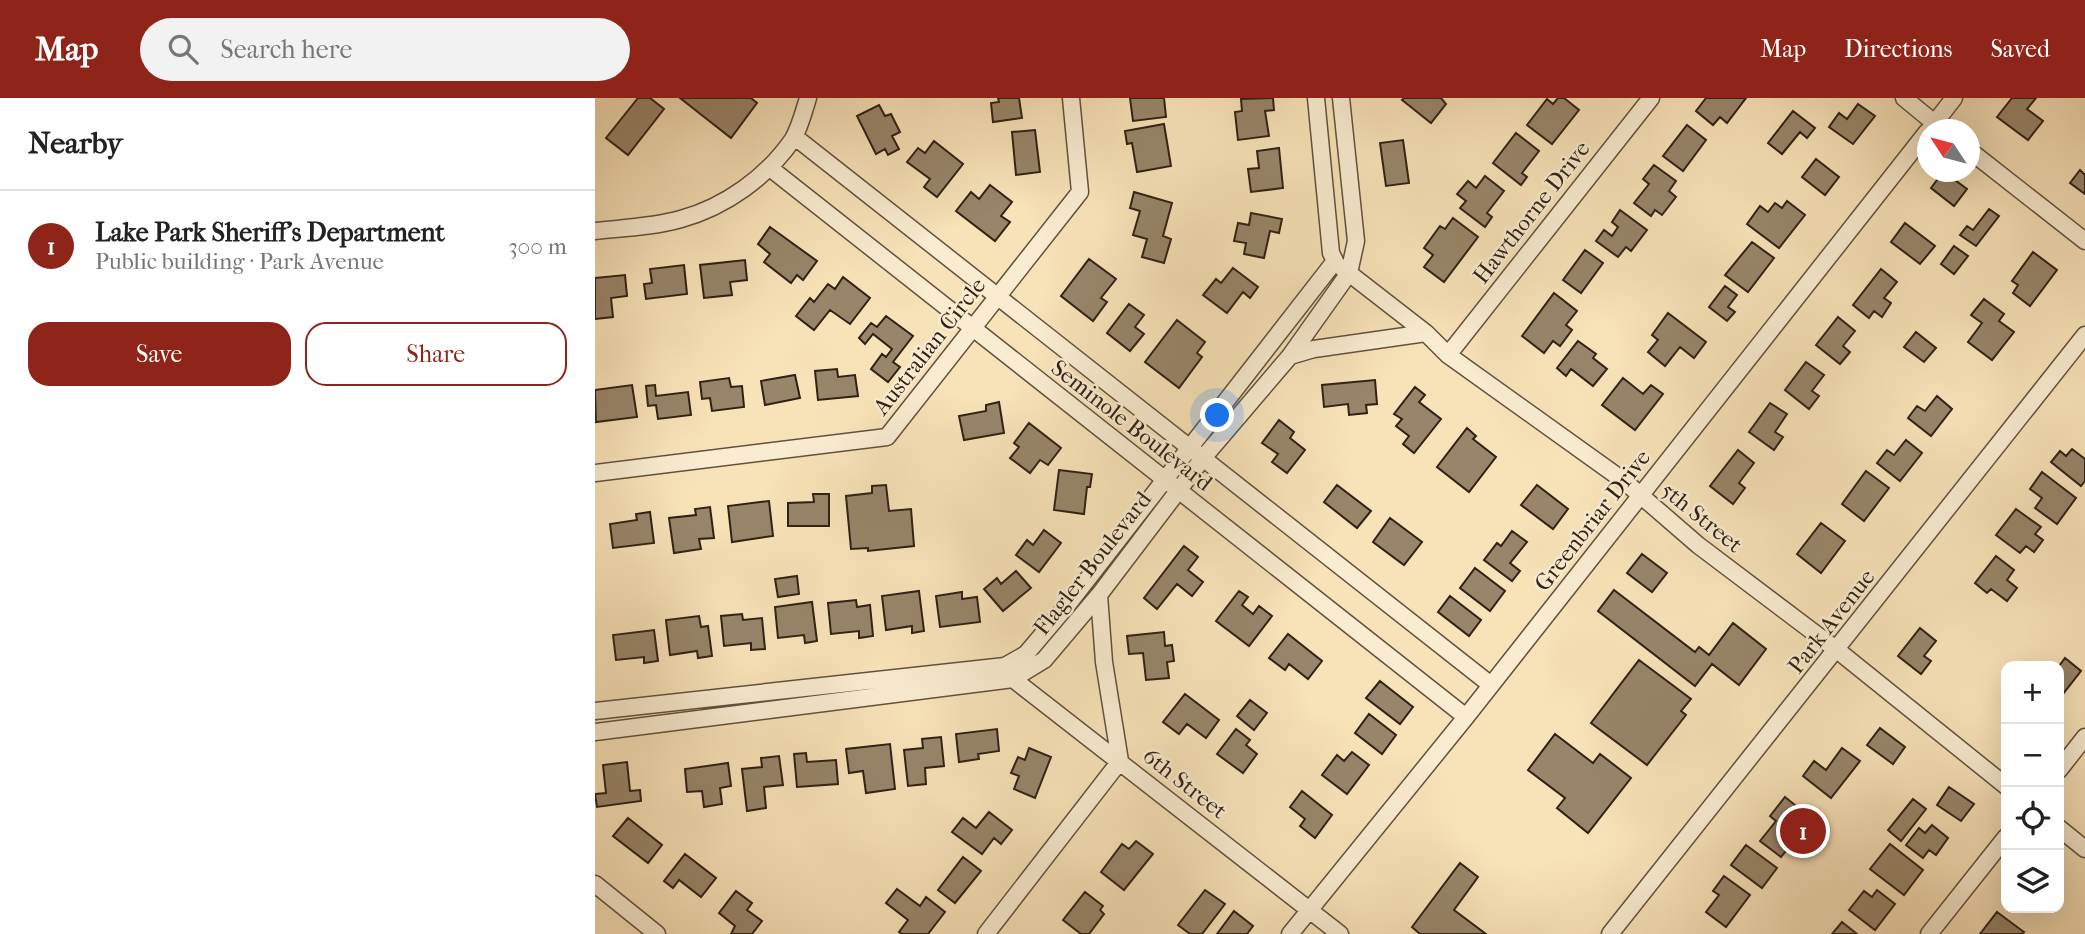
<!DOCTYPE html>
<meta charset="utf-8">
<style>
body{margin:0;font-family:"IM FELL French Canon",serif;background:#f2f2f2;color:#222}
.controls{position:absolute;right:21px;bottom:21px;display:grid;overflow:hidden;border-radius:14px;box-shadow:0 7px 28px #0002}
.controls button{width:63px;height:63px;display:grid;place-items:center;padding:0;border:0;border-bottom:2px solid #e0e0e0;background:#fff;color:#222;font:35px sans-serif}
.compass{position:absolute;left:1322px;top:21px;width:63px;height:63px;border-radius:50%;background:#fff;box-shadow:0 7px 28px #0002;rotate:306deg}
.you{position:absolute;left:623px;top:318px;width:24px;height:24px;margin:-18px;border:5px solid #fff;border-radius:50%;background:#1a73e8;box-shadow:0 0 0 10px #1a73e833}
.badge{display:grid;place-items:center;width:46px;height:46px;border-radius:50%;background:#8f2418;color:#fff;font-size:23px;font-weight:700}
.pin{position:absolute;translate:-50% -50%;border:4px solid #fff;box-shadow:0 2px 7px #0006}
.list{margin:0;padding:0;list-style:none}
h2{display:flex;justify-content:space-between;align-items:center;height:91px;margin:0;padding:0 28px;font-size:30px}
h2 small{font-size:23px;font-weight:400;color:#767676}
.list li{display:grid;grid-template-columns:46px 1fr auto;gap:21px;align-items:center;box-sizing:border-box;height:112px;padding:0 28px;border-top:2px solid #e0e0e0}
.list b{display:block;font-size:26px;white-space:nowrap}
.list p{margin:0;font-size:23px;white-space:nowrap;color:#767676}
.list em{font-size:23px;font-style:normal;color:#767676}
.actions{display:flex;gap:14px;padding:21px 28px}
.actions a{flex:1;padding:16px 0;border:2px solid #8f2418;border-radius:21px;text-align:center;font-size:24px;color:#8f2418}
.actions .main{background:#8f2418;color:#fff}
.icon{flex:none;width:38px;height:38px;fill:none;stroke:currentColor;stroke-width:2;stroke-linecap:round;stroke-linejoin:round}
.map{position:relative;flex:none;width:1490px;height:836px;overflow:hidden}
header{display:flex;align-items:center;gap:42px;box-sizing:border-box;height:98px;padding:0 35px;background:#8f2418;color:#fff}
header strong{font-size:33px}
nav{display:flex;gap:38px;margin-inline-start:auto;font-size:24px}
.search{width:490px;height:63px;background:#f2f2f2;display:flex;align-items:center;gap:18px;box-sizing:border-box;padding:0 24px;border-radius:38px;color:#767676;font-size:26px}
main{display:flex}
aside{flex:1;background:#fff}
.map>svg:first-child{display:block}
.building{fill:#98856a;stroke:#302115;stroke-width:2}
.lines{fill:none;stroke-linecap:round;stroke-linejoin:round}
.minor-casing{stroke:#62513e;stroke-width:19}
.minor{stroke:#faecd1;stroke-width:16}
.labels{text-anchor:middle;stroke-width:5;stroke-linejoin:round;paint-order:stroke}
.street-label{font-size:23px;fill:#302115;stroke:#faecd1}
</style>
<header>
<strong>Map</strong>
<div class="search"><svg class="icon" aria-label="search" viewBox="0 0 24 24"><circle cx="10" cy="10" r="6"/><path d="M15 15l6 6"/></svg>Search here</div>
<nav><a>Map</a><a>Directions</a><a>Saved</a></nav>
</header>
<main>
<aside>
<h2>Nearby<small></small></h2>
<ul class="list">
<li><span class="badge">1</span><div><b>Lake Park Sheriff's Department</b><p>Public building · Park Avenue</p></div><em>300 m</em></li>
</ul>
<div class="actions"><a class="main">Save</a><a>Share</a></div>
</aside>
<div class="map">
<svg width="1490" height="836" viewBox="0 0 1490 836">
<rect width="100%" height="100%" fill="#f8e2b8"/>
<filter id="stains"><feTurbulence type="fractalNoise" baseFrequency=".00286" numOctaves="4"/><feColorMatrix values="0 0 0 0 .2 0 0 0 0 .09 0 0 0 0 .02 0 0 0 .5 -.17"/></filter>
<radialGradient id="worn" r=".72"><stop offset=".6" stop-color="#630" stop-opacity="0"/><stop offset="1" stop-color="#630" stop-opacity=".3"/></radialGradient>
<path class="building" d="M43,0H55L69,11L33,57L11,40Z
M85,0H156L162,5L136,40Z
M403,0H424L427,20L398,24L396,5L404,4Z
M535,0H569L571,19L538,23Z
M678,0L679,12L670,13L674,38L643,42L640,14L647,13L646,1Z
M809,0H846L851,6L836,25L807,2Z
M963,0H969L984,12L957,46L932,27L952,1L958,6Z
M1111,0H1151L1132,25L1125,19L1118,27L1101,13Z
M1417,0H1441L1432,11L1448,23L1433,42L1402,19Z
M1263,6L1280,18L1258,46L1234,29L1244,15L1252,21Z
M284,7L290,18L296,16L305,34L297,38L304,51L293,57L290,51L281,56L262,18Z
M1198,13L1220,30L1212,40L1205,34L1187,56L1173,45Z
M569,26L576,68L542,74L537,45L532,46L530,33Z
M1092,27L1111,42L1088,73L1068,58Z
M440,32L445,74L421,77L417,34Z
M921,35L944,53L927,75L932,79L926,87L898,65Z
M808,42L814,85L791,88L785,45Z
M339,43L368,66L342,99L329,89L335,81L312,64L323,50L330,55Z
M684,50L688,90L656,94L653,71L664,70L662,53Z
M1221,61L1244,79L1230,97L1207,79Z
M1059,67L1081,83L1074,93L1081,99L1067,117L1060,112L1056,118L1039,105L1054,86L1048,81Z
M1485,72L1490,77V96L1475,85Z
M1348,74H1358L1363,77L1360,82L1372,91L1359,108L1336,90Z
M890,78L909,93L892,115L897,119L890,129L865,110L871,103L862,96L873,83L881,90Z
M395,87L417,104L406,118L415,124L400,143L361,113L376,94L384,101Z
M539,94L577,105L568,138L576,141L569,165L547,159L552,141L538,137L545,113L535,110Z
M1192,103L1210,117L1184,150L1152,126L1165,108L1173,114L1180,105L1187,110Z
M1394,111L1404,118L1381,148L1365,137L1372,128L1378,132Z
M1025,112L1052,132L1036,153L1031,149L1023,159L1001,143L1009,132L1017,138L1023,129L1017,124Z
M656,115L687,121L684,135L675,133L669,160L649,156L651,145L639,143L643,125L654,127Z
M858,120L883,139L849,184L829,169L838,157L829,150L845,128L850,131Z
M1310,125L1340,148L1325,166L1296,144Z
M175,129L222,163L208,182L202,177L196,185L169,164L175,156L163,146Z
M1157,144L1179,160L1153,194L1130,177Z
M1359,148L1373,158L1359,176L1346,166Z
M990,152L1008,165L986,195L968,182Z
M1438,154L1462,172L1435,208L1418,195L1423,187L1417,183Z
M494,161L521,181L506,200L512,204L498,223L466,198Z
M150,162L152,182L135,184L137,197L109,200L105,167Z
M89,167L92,196L51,201L49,186L57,185L55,171Z
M638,170L663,189L655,200L648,194L632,215L608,197L621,181L626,185Z
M1286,171L1302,184L1289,200L1296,205L1287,219L1279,213L1274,220L1258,207Z
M30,177L32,198L16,200L18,219L0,221V180Z
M248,179L275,200L255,226L235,212L219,232L201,218L215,200L219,204L233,186L240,191Z
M1130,188L1142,197L1133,209L1140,214L1132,223L1114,209Z
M959,195L982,213L971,227L977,232L965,248L958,243L949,255L927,238Z
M1389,201L1409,216L1404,223L1419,234L1397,262L1373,244L1387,225L1376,217Z
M534,206L549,217L540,229L549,236L535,253L512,235Z
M1073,215L1111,244L1099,260L1085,249L1070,268L1053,254L1063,242L1057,237Z
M291,218L318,238L298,264L305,269L293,284L276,271L287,256L291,259L297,251L278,236L270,246L264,240L276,225L282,229Z
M1243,219L1260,233L1248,248L1255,254L1245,266L1221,247Z
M582,222L610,244L602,255L607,259L584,290L550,264Z
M1321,234L1341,250L1329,264L1309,249Z
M983,243L1001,256L998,260L1012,271L998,288L976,271L971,278L962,270Z
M1211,264L1229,277L1217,293L1224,298L1214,311L1190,292Z
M242,271L243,279L260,277L263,298L223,302L220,273Z
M200,277L205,300L170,307L166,283Z
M134,280L136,289L147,288L149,309L117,313L115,300L107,301L105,284Z
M1028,280L1048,296L1056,287L1068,296L1040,332L1007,307Z
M780,282L782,306L771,307L772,315L754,317L753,306L729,309L727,287Z
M37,287L42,319L1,324L0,292Z
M60,287L61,298L93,294L96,317L63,321L61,307L53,308L51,288Z
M820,289L830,297L824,304L846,321L819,355L808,346L814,338L801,328L807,321L799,316Z
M1342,298L1357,311L1336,338L1313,320L1322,308L1330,313Z
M404,304L409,335L369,342L364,318L391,313V307Z
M1175,305L1192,316L1180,334L1188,339L1179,352L1154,334Z
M684,322L699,334L695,340L710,352L692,375L677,364L683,356L667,345Z
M434,325L466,350L453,367L445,362L435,375L415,360L424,349L419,345Z
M872,330L881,338L878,341L901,359L874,394L842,369Z
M1311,342L1327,355L1305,383L1282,365L1292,352L1299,357Z
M1477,351L1490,361V383L1486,388L1456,364L1465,353L1471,358Z
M1143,352L1159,365L1144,385L1150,390L1138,406L1115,388Z
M464,372L497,376L495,389H492L489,416L459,412Z
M1271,373L1294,390L1269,423L1247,406Z
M1447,374L1481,400L1462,426L1440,410L1447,400L1435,391Z
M291,387L294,413L316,411L319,448L273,453V450L256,451L251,398L277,395V388Z
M742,387L776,413L762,430L729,404Z
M942,387L973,411L958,431L926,407Z
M218,396H234V428H193V405L219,404Z
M174,403L178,438L137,444L133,408Z
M115,409L119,440L104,441L106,451L79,455L74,420L101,417L100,411Z
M1421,411L1446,429L1440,436L1448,442L1439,454L1431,448L1425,455L1401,437Z
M55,414L59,445L18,450L15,426L42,422L41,416Z
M795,420L827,444L809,467L778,444Z
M1226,425L1250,443L1226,475L1202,456Z
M449,432L466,445L444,474L421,457L432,442L438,447Z
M917,433L932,444L915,465L925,473L917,483L889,462L902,445L906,448Z
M589,448L603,459L593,472L608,484L597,498L582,486L562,511L549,500Z
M1047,456L1072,475L1057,494L1032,475Z
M1401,458L1419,472L1412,482L1422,490L1412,503L1396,491L1392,495L1380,485Z
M880,470L910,493L895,513L865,490Z
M421,473L436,490L408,513L389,491L402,480L406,486Z
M202,478L204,496L183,499L180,481Z
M1019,492L1100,554L1104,549L1114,557L1138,525L1171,551L1144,587L1117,566L1100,588L1003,513Z
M324,493L329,533L317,535V528L291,532L287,498Z
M644,493L653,499L647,507L658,516L664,508L677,518L654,548L621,523Z
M367,494V501L382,499L385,524L345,529L341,498Z
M855,498L886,522L874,538L843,514Z
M261,502L262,509L275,507L278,538L264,540V533L236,536L233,505Z
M217,504L222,543L210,545L209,537L183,540L180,509Z
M147,516L148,522L167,520L170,551L156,552V545L129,548L126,518Z
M104,518L106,529L113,528L117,558L103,560L102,553L75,557L71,522Z
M1325,530L1341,543L1329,558L1336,563L1326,576L1303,558Z
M59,532L63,563L49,565V559L21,562L18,537Z
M569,534L570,548L577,547L579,563L572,564L574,580L551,582L548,555L534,556L532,538Z
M693,536L727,563L713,581L694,566L690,572L674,560Z
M1470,560L1486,573L1464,601V568Z
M1044,562L1096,601L1086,613L1091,617L1052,667L996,625Z
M785,583L818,609L805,626L771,600Z
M590,596L624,622L611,640L592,626L584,636L568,624Z
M655,602L672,615L659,632L642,618Z
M774,616L801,637L787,656L760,635Z
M1285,630L1310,649L1298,666L1272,647Z
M402,631L404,653L383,656L384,661L364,664L361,636Z
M641,631L655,642L651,647L662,656L648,675L622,656Z
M960,636L998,665L1005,656L1036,680L993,735L962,710L970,700L933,672Z
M346,639L349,668L330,670L331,686L313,688L309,652L328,650L327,641Z
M295,646L300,691L271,695L268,673L254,675L251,651Z
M434,650L456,659L440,700L419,691L424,678L416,675L423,659L430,662Z
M1247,650L1265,663L1236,700L1208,678L1219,663L1231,672Z
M757,654L774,667L752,696L727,677L742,657L749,663Z
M211,655L212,664L241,662L243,686L202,689L199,656Z
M184,658L188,687L169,689L171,710L152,713L147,671L167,669L166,660Z
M32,664L35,693L45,692L46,703L2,709L0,696L11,695L8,667Z
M133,665L136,688L125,690L127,706L109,709L107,693L92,694L90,671Z
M1354,689L1379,706L1366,723L1342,707Z
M707,693L737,717L720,740L705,728L710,721L695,709Z
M1190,699L1232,733L1213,756L1198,744L1186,759L1165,743L1181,723L1175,718Z
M1318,701L1331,711L1306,743L1293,732Z
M394,714L417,732L406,746L399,740L387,756L357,734L368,720L381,730Z
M33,720L67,747L53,765L18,738Z
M1337,727L1353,740L1341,757L1334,752L1328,760L1311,747L1324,730L1330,735Z
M541,743L558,756L529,792L506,774L527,746L534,751Z
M1295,746L1328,772L1309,797L1275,771Z
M1151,747L1182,770L1167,790L1136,767Z
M90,756L121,780L106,799L84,782L78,790L69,783Z
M368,759L386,773L360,805L343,792Z
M865,765L883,779L859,812L891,836H825L817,829Z
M1129,778L1155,797L1131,829L1111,814L1124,797L1118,793Z
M302,791L325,808L331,799L350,814L333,836H307L304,834L313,822L291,805Z
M610,792L630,806L607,836H595L583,827Z
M1282,792L1300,806L1280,832L1254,812L1269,793L1277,799Z
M141,793L157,805L152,812L167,823L157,836H136L140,828L124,815Z
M490,794L508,808L505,812L509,816L494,836H486L468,822Z
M639,813L658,828L652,836H622Z
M1402,814L1429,834L1427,836H1385Z
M1247,824L1262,836H1237Z"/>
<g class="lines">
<defs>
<path id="minor" d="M1309,0L1348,32
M1335,31L1359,0
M200,39L896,587
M1374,52L1490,143
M175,70L871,619
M0,133C28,130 58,129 86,121C130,109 172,79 198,41C205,29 209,13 213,0
M746,169L831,235L853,257L1029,383L1103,447L1242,552L1411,688
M853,257L1056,0
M695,258L719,251L831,235
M0,375L292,339L485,94L476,0
M413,573L418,581L745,836
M0,613L410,568L431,556L470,510L740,163L736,155L721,0
M0,634L418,581L449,562L504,497L608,360L695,258L754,175L761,143L746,0
M1464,672L1490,639
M1464,730L1490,751
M0,786L62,836
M391,836L525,663L509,564L504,497
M695,836L871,619L1332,34
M1015,836L1490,237
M1334,836L1411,739"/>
</defs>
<use href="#minor" class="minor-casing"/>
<use href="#minor" class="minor"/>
</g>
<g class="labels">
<g class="street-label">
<text transform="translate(936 114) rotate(-52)" y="8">Hawthorne Drive</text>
<text transform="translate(334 248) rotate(-52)" y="8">Australian Circle</text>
<text transform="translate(537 327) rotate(38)" y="8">Seminole Boulevard</text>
<text transform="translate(1107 419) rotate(39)" y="8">5th Street</text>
<text transform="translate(997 422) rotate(-52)" y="8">Greenbriar Drive</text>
<text transform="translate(497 465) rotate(-52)" y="8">Flagler Boulevard</text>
<text transform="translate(1236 523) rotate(-52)" y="8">Park Avenue</text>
<text transform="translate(590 685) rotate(38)" y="8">6th Street</text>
</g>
</g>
<rect width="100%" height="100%" filter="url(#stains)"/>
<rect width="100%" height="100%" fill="url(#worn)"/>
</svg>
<div class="controls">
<button>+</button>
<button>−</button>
<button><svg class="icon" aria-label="locate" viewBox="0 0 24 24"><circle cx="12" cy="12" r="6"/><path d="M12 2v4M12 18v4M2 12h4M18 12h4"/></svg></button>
<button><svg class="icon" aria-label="layers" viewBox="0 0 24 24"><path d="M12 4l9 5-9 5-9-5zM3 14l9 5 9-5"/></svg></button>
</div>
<svg class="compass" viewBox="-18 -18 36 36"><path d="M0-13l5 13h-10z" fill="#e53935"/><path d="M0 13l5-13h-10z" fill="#767676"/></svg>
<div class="you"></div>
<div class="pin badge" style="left:1208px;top:733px">1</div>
</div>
</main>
